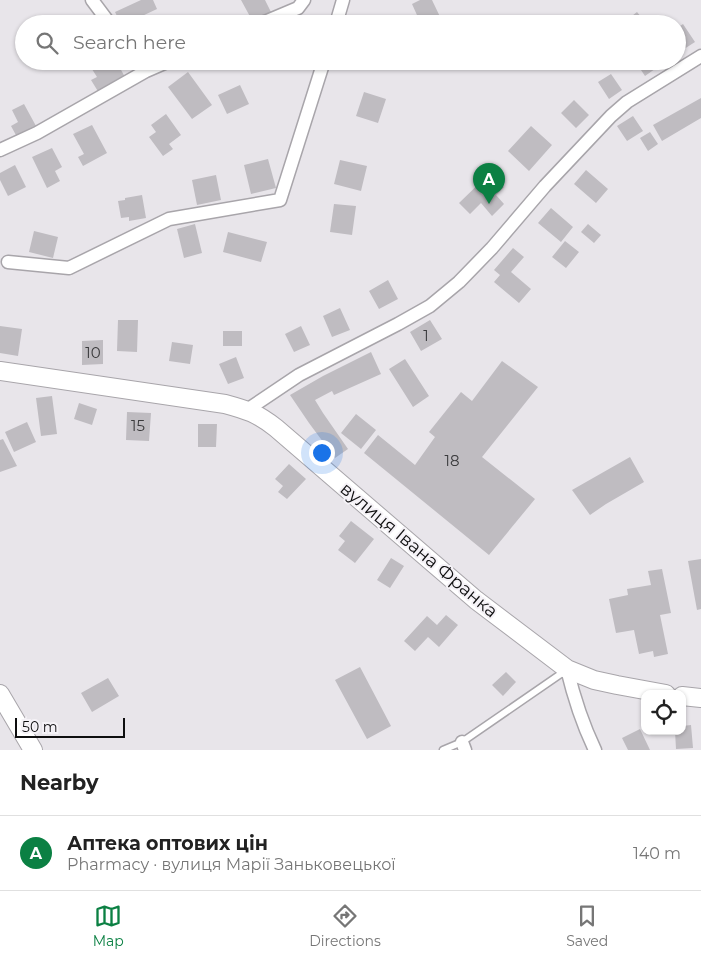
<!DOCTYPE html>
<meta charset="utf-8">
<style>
body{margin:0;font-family:Montserrat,sans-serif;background:#f2f2f2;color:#222}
.controls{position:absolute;right:15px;bottom:15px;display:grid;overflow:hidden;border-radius:10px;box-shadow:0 1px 4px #0004}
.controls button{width:45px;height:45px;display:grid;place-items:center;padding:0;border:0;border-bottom:1px solid #e0e0e0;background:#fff;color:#222;font:25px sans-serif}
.scale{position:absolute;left:15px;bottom:12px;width:110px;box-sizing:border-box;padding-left:5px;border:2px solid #0e0e0f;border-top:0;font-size:14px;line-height:18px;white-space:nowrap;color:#0e0e0f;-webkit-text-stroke:4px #f5f2f7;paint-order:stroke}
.you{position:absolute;left:321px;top:452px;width:18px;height:18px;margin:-12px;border:4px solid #fff;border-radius:50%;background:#1a73e8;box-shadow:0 0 0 8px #1a73e833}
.badge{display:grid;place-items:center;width:32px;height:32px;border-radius:50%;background:#0b8043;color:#fff;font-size:16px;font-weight:700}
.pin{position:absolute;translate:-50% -41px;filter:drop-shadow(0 1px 2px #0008)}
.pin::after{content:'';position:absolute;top:26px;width:18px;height:15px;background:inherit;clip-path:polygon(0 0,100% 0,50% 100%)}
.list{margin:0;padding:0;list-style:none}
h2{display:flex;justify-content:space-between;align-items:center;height:65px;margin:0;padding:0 20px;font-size:21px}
h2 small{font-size:16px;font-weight:400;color:#767676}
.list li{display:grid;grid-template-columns:32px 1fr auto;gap:15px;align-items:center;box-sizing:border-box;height:75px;padding:0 20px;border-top:1px solid #e0e0e0}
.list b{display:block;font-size:19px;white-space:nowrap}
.list p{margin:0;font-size:16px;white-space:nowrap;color:#767676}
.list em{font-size:16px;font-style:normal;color:#767676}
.icon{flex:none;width:28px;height:28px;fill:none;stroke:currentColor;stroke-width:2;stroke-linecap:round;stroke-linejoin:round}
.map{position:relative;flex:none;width:701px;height:750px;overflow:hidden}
.search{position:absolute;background:#fff;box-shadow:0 1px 4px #0004;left:15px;right:15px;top:15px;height:55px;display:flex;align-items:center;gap:12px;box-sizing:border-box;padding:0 18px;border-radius:28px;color:#767676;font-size:19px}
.sheet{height:140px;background:#fff}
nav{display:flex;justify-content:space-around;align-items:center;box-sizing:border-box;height:70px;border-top:1px solid #e0e0e0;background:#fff;font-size:14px;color:#767676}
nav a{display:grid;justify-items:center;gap:2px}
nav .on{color:#0b8043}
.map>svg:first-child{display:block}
.building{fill:#bfbcc1}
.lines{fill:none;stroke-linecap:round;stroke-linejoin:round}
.lane-casing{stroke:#a8a5aa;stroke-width:9}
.street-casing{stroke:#a8a5aa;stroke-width:15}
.secondary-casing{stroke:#a8a5aa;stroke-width:20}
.lane{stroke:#fff;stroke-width:6}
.street{stroke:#fff;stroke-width:12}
.secondary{stroke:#fff;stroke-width:18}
.labels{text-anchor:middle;stroke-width:4;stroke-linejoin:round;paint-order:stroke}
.number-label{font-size:15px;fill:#3a3a3c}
.street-label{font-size:18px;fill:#0e0e0f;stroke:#f5f2f7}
</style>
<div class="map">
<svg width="701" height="750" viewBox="0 0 701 750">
<rect width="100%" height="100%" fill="#e8e5ea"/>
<path class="building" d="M141,0H153L157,9L125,24H121L115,12Z
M241,0H265L271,12L253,22Z
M420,0H432L443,23L441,24H421L412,4Z
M637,12L647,24H632L628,19Z
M84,15L90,24H69Z
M683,24L695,42L681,51L677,45V28Z
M98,61H116L125,77L99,93L91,80L97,77L90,66Z
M635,61H660L662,64L645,76Z
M188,72L212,105L192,119L168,87Z
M611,74L622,90L609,99L598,82Z
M240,85L249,104L227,114L218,95Z
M364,92L386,99L378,123L356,116Z
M701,98V118L662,141L653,125Z
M574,100L589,115L576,128L561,113Z
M24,104L36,126L17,137L11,126L18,122L12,110Z
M166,114L181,135L169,144L173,149L163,156L149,137L156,132L151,125Z
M633,116L643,131L627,141L617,126Z
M92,125L107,153L83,166L78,157L84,154L73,134Z
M531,126L552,145L529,171L508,151Z
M650,132L658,144L648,151L640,138Z
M52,148L62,167L55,171L60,181L47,188L32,157Z
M268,159L276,188L251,194L244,165Z
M340,160L367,166L361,191L334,184Z
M15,165L26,187L8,196L0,180V173Z
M586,170L608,189L596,203L574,184Z
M490,173L504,187L496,195L504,204L492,216L481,203L470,214L459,203Z
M216,175L221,200L197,205L192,180Z
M142,195L146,218L129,221V217L121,218L118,201L125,200V198Z
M334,204L356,206L352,235L330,232Z
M551,208L573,227L561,242L538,223Z
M195,224L202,253L184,258L177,229Z
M588,224L601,235L594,243L581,232Z
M34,231L58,237L53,258L29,252Z
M228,232L267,242L261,262L223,252Z
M565,241L579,252L566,268L552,257Z
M513,248L524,257L511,272L531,289L519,303L494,282L500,275L494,270Z
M388,280L398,299L379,309L369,291Z
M340,308L350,330L332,337L323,316Z
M118,320H138L137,352L117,351Z
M430,320L442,339L421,351L410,332Z
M0,326L22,329L18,356L0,353Z
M301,326L310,345L294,352L285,334Z
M223,331H242V346H223Z
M103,340V364L82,365V341Z
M172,342L193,345L190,364L169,361Z
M371,352L381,374L334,395L332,391L315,400L323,413L348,449L335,458L309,423L290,395L323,376Z
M236,357L244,378L228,384L219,364Z
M405,359L429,396L413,407L389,369Z
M502,361L538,387L482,457L535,499L489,555L364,453L378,435L415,465L435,437L429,432L461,392L472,401Z
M52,396L57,434L41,436L36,398Z
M79,403L97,409L92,425L74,419Z
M127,412L151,413L149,441L126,440Z
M356,414L376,430L361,449L341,433Z
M27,422L36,442L14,452L5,432Z
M198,424H217L216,447H198Z
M3,439L17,466L0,472V440Z
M630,457L644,482L606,504L590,515L572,490Z
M289,464L306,479L287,499L278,492L283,486L275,479Z
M351,521L374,539L355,563L338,550L345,541L339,536Z
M391,558L404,566L390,588L377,580Z
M701,559V609L697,610L688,561Z
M662,569L671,613L660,615L668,654L654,657L653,651L639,654L634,630L616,633L609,599L628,595L627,589L651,585L648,571Z
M446,615L458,625L439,647L428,637L415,651L404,641L427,616L437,625Z
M360,667L391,726L367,739L335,680Z
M506,672L516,682L503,696L492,685Z
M108,678L119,696L92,712L81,693Z
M691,725L693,748L676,749L675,731H682V726Z
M640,729L650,750H628L622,738Z"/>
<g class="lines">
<defs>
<path id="lane" d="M443,750L462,742L565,671"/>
<path id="street" d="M92,0L110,24
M260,24L298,8L304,0
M336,24L343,0
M0,150L37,133L146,71L169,61
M8,262L69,268L169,219L280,200L324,61
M247,410L299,375L398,324L430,306L459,282L492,248L545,186L611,116L627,102L701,56
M567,669C574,698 582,723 595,750
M462,742L465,750"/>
<path id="secondary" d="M0,371L225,404C247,410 257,413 276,428L476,600L567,669L594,680L617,685L666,694
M0,694L33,750
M682,696L701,698"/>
</defs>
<use href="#lane" class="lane-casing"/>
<use href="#street" class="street-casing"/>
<use href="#secondary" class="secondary-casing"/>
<use href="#lane" class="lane"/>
<use href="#street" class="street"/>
<use href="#secondary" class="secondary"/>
</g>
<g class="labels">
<g class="number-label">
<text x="426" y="341">1</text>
<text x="93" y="358">10</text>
<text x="138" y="431">15</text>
<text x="452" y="466">18</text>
</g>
<g class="street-label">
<text transform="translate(419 550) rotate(40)" y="6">вулиця Івана Франка</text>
</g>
</g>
</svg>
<div class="controls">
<button><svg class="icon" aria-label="locate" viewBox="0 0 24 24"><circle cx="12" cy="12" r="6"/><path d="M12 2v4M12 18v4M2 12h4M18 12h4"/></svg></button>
</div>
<div class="scale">50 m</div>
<div class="you"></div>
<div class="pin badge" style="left:489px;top:204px">A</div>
<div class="search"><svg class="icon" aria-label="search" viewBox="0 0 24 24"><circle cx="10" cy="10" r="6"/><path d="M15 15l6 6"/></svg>Search here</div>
</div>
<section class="sheet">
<h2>Nearby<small></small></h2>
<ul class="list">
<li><span class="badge">A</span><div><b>Аптека оптових цін</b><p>Pharmacy · вулиця Марії Заньковецької</p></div><em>140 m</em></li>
</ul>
</section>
<nav>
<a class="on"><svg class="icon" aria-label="map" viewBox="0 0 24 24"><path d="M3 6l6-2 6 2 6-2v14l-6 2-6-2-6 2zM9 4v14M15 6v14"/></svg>Map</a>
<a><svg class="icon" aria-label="directions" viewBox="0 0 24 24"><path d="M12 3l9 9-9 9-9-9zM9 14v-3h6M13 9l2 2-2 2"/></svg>Directions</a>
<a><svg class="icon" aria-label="saved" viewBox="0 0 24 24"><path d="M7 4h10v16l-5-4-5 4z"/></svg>Saved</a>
</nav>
